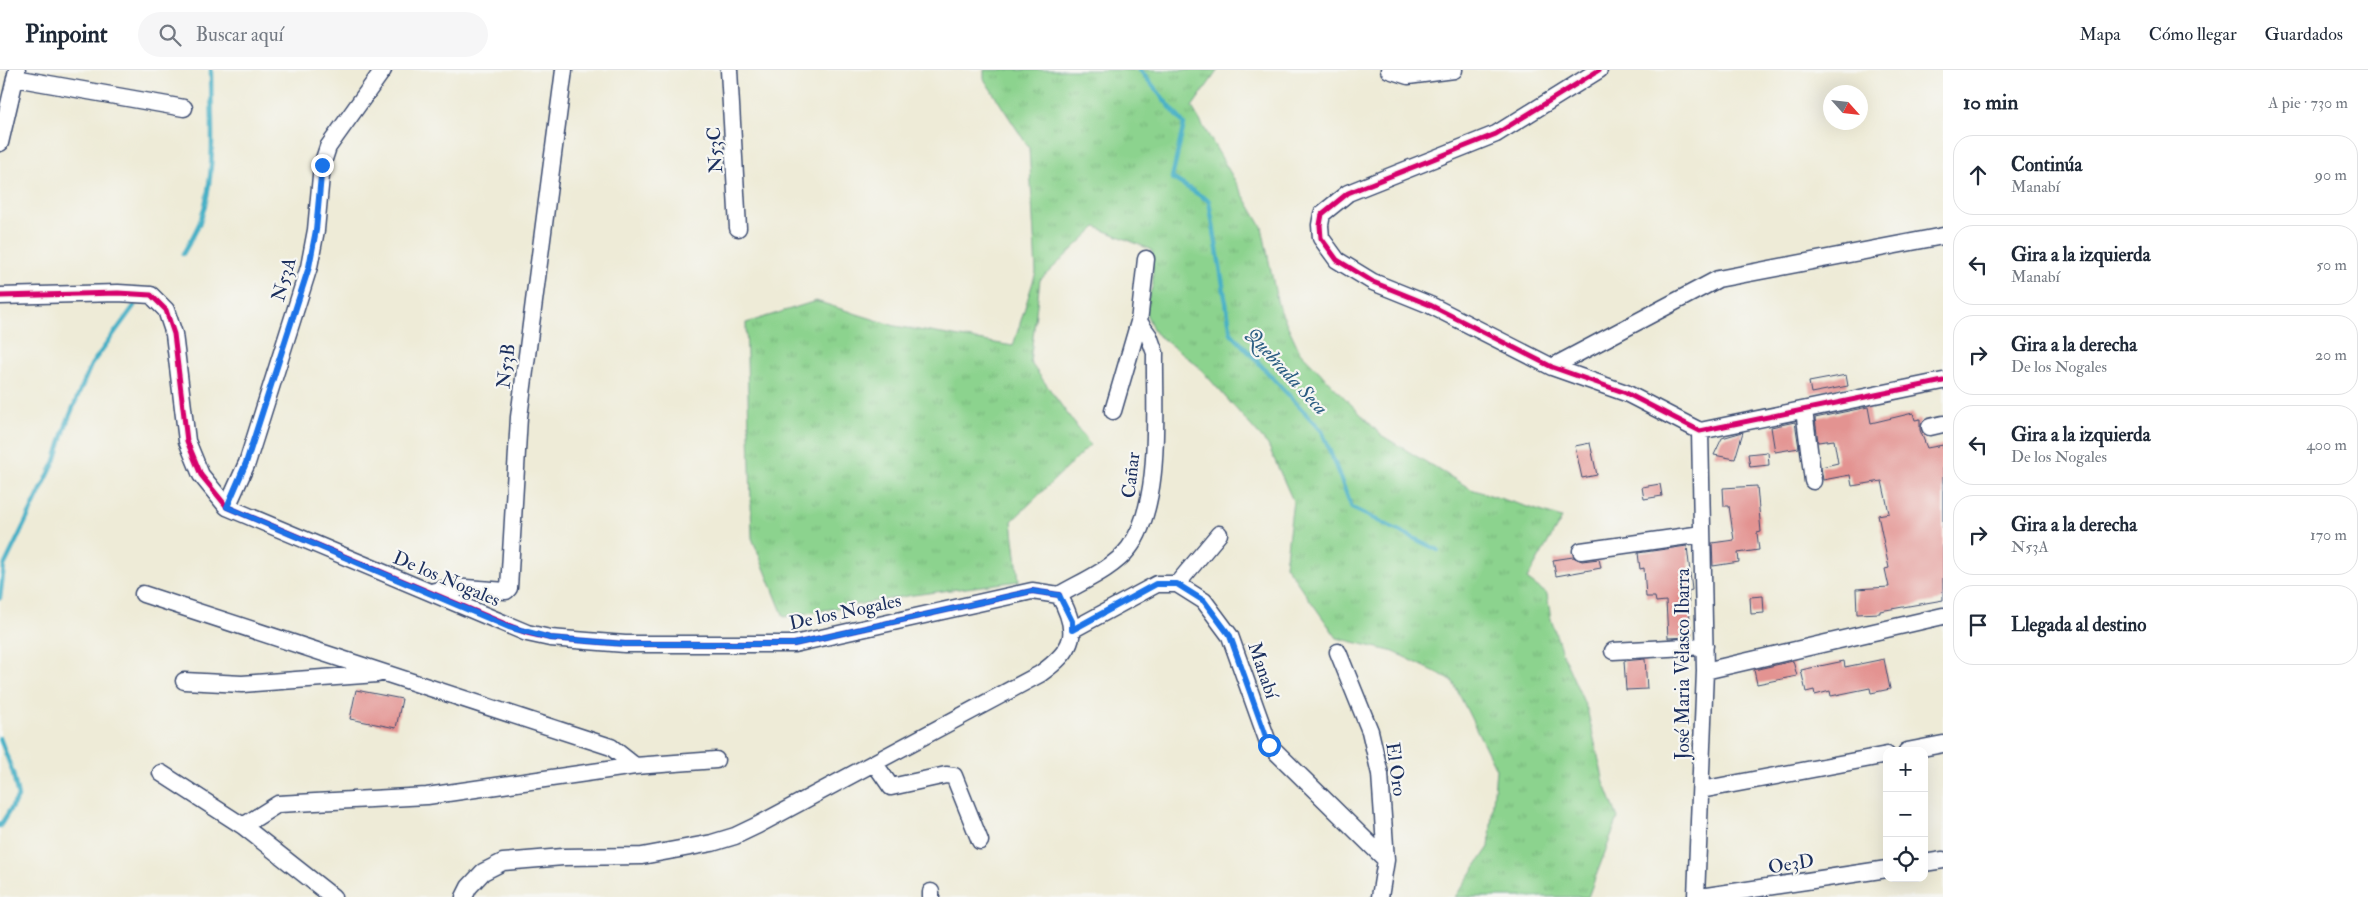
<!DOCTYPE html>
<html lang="es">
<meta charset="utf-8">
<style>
body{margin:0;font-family:"IM FELL Double Pica",serif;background:#f6f6f7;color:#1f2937}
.controls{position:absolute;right:15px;bottom:15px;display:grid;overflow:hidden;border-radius:10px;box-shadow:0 5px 20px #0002}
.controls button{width:45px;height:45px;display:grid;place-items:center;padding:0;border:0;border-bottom:1px solid #e0e1e3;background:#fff;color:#1f2937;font:25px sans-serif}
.compass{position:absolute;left:1823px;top:15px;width:45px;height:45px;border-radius:50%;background:#fff;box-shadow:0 5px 20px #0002;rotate:117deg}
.stop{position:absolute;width:15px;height:15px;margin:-11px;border:4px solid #1a73e8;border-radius:50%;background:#fff}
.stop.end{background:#1a73e8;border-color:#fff;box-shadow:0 1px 5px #0008}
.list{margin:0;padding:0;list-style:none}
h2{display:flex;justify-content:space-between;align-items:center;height:65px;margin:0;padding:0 20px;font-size:21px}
h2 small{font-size:16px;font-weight:400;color:#747a83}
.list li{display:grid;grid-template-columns:32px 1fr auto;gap:15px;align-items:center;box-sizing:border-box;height:80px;margin:0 10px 10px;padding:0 10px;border:1px solid #e0e1e3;border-radius:20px}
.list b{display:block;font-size:19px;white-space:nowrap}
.list p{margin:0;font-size:16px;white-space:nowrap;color:#747a83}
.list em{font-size:16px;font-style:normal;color:#747a83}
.icon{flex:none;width:28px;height:28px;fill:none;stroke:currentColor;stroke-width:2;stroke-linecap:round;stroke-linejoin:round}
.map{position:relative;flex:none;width:1943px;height:827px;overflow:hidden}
header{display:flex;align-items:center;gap:30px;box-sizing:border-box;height:70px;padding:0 25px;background:#fff;border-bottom:1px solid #e0e1e3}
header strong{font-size:24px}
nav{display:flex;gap:28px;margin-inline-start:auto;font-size:18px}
.search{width:350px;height:45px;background:#f6f6f7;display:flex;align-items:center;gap:12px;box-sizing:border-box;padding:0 18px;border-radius:28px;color:#747a83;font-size:19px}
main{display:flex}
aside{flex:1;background:#fff}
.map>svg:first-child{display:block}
.grass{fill:url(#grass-tufts);stroke:#548176}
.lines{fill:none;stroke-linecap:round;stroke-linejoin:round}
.stream{stroke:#47b0c6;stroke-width:4.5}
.building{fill:#e39391}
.minor-casing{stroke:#3b4b70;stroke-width:19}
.minor{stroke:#fff;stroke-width:16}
.cycleway-casing{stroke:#f6f6f2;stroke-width:8}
.cycleway{stroke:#d6006c;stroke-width:5}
.route{stroke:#1a73e8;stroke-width:6}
.labels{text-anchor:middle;stroke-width:4.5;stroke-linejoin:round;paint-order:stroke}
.street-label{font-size:19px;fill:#1b2f5e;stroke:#f6f6f2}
.water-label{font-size:20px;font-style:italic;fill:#2a5c82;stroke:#f6f6f2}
</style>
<header>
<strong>Pinpoint</strong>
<div class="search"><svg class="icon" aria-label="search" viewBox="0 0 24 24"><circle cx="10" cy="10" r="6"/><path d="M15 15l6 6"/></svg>Buscar aquí</div>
<nav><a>Mapa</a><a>Cómo llegar</a><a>Guardados</a></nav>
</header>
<main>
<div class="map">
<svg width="1943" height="827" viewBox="0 0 1943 827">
<defs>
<pattern id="grass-tufts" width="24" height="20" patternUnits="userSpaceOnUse" patternTransform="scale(1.25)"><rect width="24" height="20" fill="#8cd38e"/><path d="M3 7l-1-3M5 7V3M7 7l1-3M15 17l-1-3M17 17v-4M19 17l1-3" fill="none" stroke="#78b57d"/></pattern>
</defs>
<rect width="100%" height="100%" fill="#f6f6f2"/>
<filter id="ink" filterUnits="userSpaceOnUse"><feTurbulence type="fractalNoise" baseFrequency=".02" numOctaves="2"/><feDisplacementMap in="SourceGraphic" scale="10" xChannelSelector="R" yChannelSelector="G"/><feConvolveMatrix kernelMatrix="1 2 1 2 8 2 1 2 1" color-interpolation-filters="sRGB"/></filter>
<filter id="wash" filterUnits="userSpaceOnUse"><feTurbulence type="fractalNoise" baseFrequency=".0096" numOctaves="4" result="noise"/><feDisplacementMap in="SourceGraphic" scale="20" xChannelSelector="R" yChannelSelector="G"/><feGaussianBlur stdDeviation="1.12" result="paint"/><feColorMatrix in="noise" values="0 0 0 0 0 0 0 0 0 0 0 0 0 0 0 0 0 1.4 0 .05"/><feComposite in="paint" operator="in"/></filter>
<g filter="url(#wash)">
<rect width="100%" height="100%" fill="#eeebd7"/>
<path class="grass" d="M984,0H1218L1192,37L1262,157L1278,235L1300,282L1381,365L1471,419L1562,448L1527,509L1547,524L1551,549L1562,583L1587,639L1604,712L1618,748L1588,827H1455L1489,777L1496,699L1452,610L1394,582L1337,568L1285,495L1293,431L1268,375L1197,295L1155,263L1144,239L1153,215L1152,180L1096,157L1040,210L1030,292L1090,375L1012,451L1019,511L913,525L784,547L752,468L746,253L816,231L895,256L1013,276L1036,202L1029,78L984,9Z"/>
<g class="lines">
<path class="stream" d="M1140,0L1184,54L1172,108L1209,131L1231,263L1322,361L1352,438L1438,480
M183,184C189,173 197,161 201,149C217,101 211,50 211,0
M0,528L4,496L55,391L67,352L91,295L134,236
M0,668L13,703L18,727L0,756"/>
</g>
<g id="blocks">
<path class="building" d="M1846,305L1848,316L1811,323L1809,312Z
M1868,337L1871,353L1913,343L1915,350L1920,349V360L1927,378L1943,375V530L1880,541V543L1857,544L1856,519L1889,517L1885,499L1889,498L1878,445L1889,443L1882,411L1852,416L1850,405L1823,410L1821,397L1838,393L1834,370L1818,372L1815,348Z
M1795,352L1799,378L1775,382L1771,357Z
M1743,362L1735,389L1714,385L1722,368Z
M1590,373L1597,405L1582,408L1575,376Z
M1768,382L1769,395L1750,397L1748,384Z
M1660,414L1662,426L1644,429L1642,417Z
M1757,416L1761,462L1757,463L1759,480L1738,483L1739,492L1713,496L1712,473L1734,470L1729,436H1724L1723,418Z
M1687,476L1692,520L1688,521L1691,567L1668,568L1666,531L1656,532L1655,527H1646L1644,498L1640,499L1638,483Z
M1573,487L1582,491L1599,489L1601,498L1556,506L1553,490Z
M1763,526L1764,543L1751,544L1750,527Z
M1645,589L1647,619L1626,620L1624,591Z
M1884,589L1890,619L1871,623L1870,618L1831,626L1830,621L1815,625L1814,620L1806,622L1801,600L1844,591L1845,597Z
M1793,591L1797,606L1757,614L1754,600Z
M356,620L402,629L396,658L350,649Z"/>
</g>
</g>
<g filter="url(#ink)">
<use href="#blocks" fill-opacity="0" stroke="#3b4b70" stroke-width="1"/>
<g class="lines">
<defs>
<path id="minor" d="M729,0L738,158
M1389,0L1408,6L1454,0
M1599,0L1496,64L1348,123L1322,144L1320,155L1321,168L1337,190L1373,212L1430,235L1552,297L1626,323L1700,361L1943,311
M15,8L184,38
M0,73L17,0
M0,226L118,223L151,225L166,240L174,264L187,371L201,405L227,437L527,563L550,568L625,574H794L1032,521L1059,525
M1552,297L1718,209L1943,166
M1804,340L1813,411
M1113,341L1139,252L1146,189
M1930,357L1943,354
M227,437L247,393L309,197L316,160L322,95L328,77L383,0
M1581,481L1702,464
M1177,514L1219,464
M431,522L452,517L506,521L509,518L519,347L564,0
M143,524L611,677L635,696
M1059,525C1081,512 1113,499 1129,478C1163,433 1154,338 1155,283L1149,266L1139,252
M1072,560L1157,514H1177L1204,531L1230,566L1269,675L1386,790
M1613,581L1705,576
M1338,582L1370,661L1380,704L1386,790L1380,827
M1705,601L1943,546
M184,611L242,614L377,604
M1907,681L1943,674
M875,694L891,717L946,705L954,706L980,771
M161,703L243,756L333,827
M1701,720L1887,685
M243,756L278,734L427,726L635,696L716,690
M1924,793L1943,790
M464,827L469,817L483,802L503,792L563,787L642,786L712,773L735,766L758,755L1040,604C1075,579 1080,563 1059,525
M931,827V822
M1696,827L1705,601L1700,361
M1700,827L1887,799"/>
</defs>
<use href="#minor" class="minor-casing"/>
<use href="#minor" class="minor"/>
<defs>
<path id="cycleway" d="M1599,0L1496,64L1348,123L1322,144L1320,155L1321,168L1337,190L1373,212L1430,235L1552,297L1626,323L1700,361L1943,311
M0,226L118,223L151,225L166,240L174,264L187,371L201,405L227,437L527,563L550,568L625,574H794L1032,521L1059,525"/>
</defs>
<use href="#cycleway" class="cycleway-casing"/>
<use href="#cycleway" class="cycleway"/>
</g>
</g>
<g class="lines" filter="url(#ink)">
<path class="route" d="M322,95L316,160L309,197L246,393L227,437L509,557L550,568L625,574H794L1032,521L1059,525L1072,551V560L1156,514H1177L1204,531L1230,566L1269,675"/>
</g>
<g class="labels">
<g class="street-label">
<text transform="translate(714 80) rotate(-93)" y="7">N53C</text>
<text transform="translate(283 209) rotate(-74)" y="7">N53A</text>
<text transform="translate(505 296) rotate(-83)" y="7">N53B</text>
<text transform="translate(1130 405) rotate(-84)" y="7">Cañar</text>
<text transform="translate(447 508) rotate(23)" y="7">De los Nogales</text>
<text transform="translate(845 541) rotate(-12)" y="7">De los Nogales</text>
<text transform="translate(1682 594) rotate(-90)" y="7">José Maria Velasco Ibarra</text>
<text transform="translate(1264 600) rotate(71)" y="7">Manabí</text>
<text transform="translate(1397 699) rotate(82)" y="7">El Oro</text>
<text transform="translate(1791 793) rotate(-9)" y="7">Oe3D</text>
</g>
<g class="water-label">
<text transform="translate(1287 301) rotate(47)" y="7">Quebrada Seca</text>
</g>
</g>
</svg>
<div class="controls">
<button>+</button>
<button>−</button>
<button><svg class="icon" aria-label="locate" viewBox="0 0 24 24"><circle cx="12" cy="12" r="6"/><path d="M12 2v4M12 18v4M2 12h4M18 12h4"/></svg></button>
</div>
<svg class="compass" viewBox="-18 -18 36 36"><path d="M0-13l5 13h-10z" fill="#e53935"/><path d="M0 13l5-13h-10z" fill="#747a83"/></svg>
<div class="stop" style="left:1269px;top:675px"></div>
<div class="stop end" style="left:322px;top:95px"></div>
</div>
<aside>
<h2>10 min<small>A pie · 730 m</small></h2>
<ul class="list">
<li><svg class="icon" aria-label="ahead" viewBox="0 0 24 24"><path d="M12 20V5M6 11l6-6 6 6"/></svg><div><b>Continúa</b><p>Manabí</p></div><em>90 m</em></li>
<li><svg class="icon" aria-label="left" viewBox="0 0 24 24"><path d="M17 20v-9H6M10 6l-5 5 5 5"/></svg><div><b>Gira a la izquierda</b><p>Manabí</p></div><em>50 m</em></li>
<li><svg class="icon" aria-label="right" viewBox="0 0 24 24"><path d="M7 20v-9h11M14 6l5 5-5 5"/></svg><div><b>Gira a la derecha</b><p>De los Nogales</p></div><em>20 m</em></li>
<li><svg class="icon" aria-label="left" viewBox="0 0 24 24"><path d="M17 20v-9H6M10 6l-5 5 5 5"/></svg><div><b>Gira a la izquierda</b><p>De los Nogales</p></div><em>400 m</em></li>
<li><svg class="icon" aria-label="right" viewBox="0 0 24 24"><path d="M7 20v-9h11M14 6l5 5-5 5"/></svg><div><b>Gira a la derecha</b><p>N53A</p></div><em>170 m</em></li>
<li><svg class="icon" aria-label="arrive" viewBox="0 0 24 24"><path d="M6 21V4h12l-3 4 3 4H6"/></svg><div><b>Llegada al destino</b></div></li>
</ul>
</aside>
</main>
